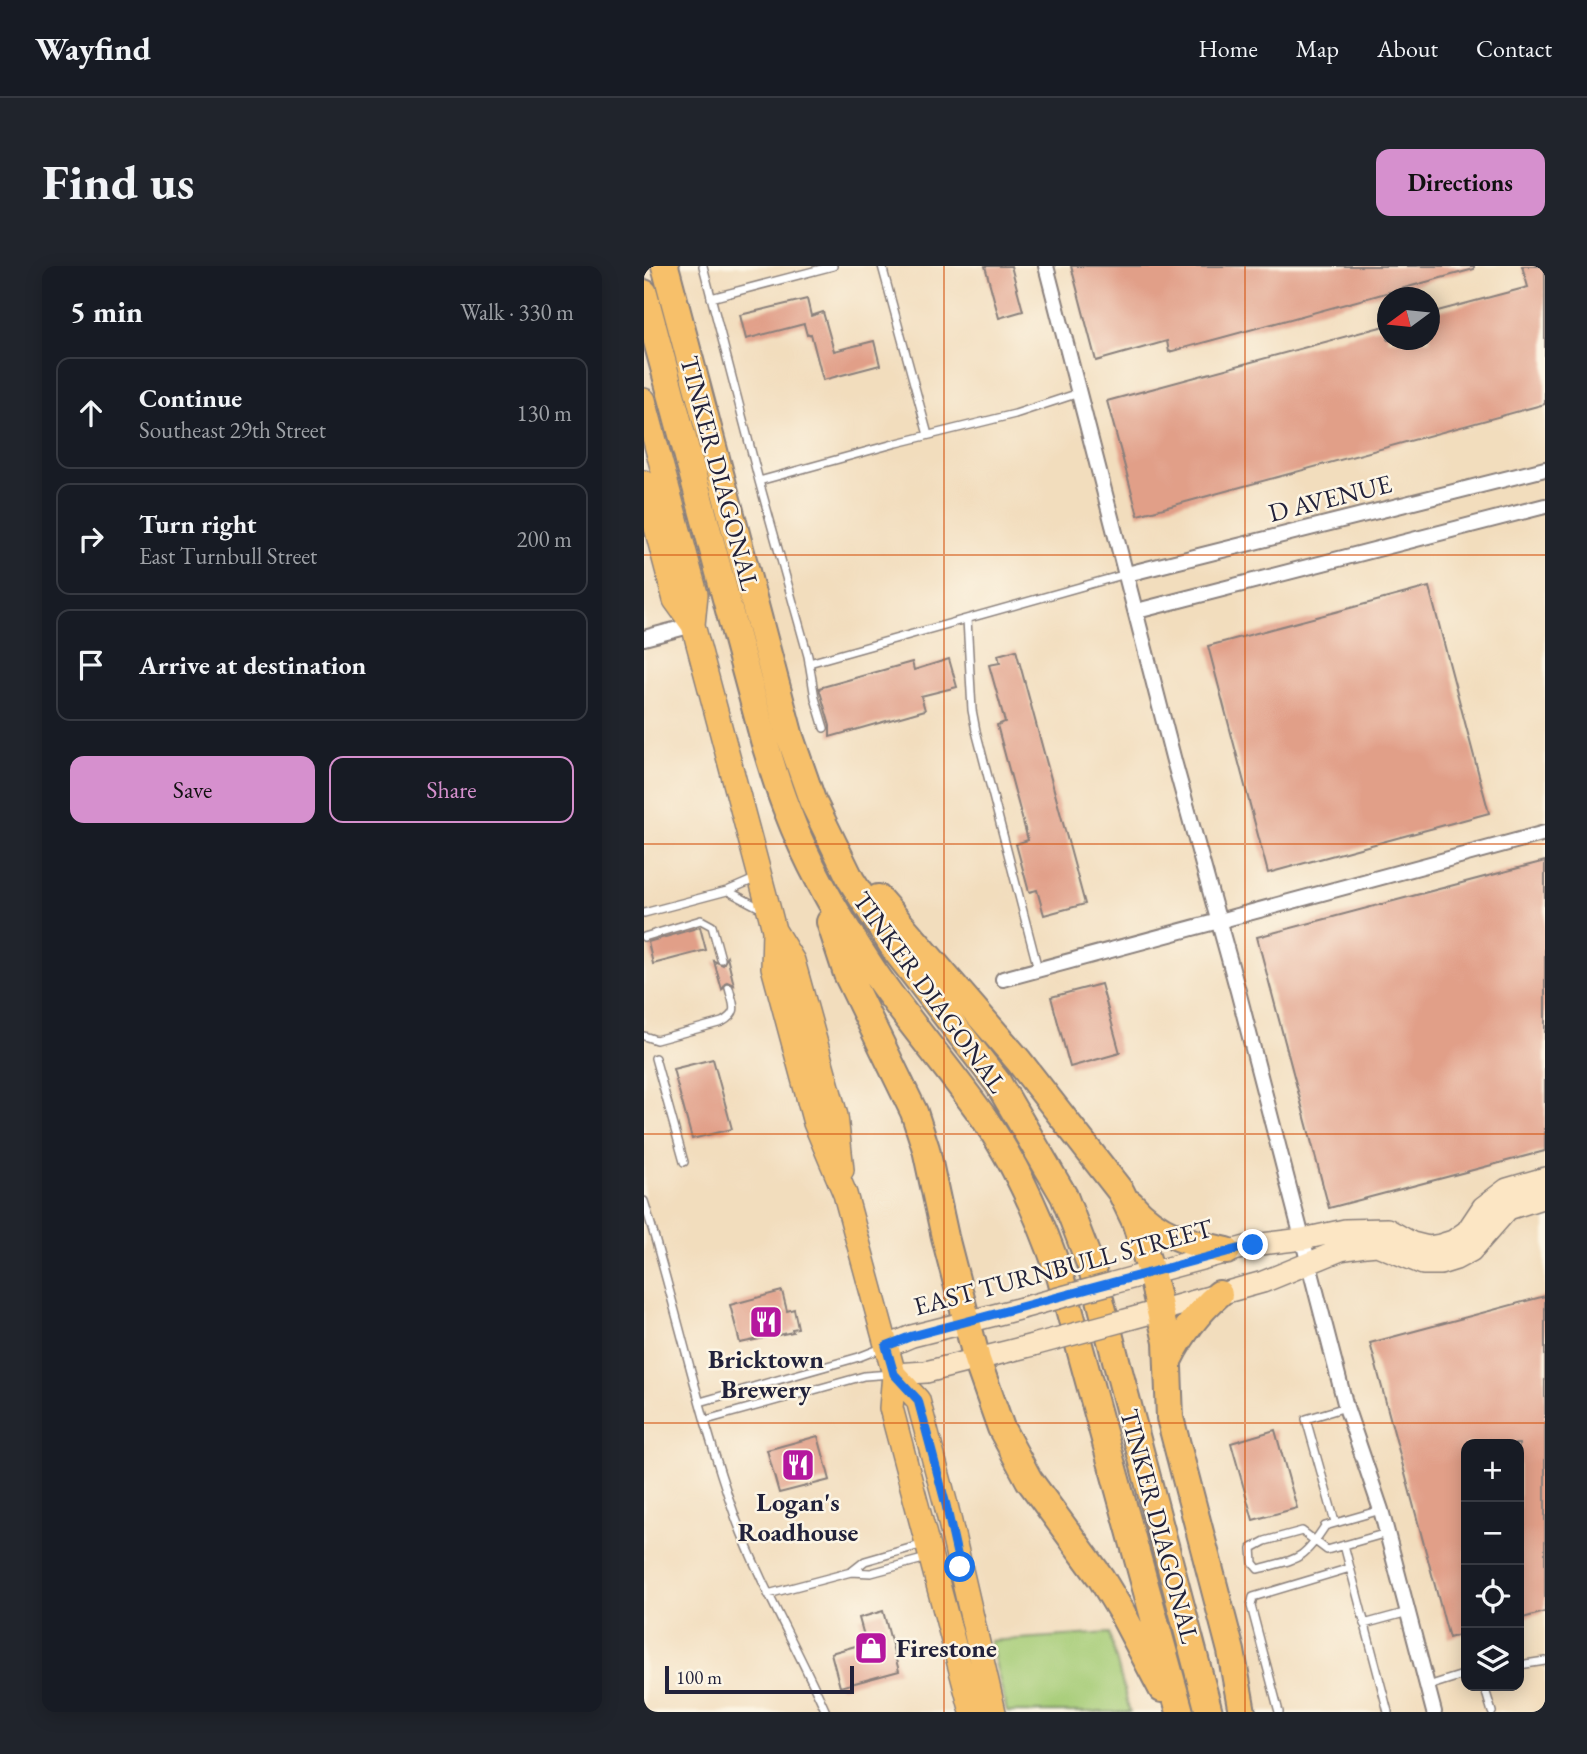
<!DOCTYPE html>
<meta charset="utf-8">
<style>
body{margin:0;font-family:"EB Garamond",serif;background:#20242c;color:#f1f3f6}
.controls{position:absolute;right:21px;bottom:21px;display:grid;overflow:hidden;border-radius:14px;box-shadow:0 4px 18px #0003}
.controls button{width:63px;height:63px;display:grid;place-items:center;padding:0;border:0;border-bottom:2px solid #363941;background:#171b24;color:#f1f3f6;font:35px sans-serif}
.compass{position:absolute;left:733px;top:21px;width:63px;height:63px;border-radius:50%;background:#171b24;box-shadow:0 4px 18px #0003;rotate:255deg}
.scale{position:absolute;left:21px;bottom:18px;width:189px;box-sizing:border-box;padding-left:7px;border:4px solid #22223b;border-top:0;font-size:19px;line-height:24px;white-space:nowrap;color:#22223b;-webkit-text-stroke:5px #fcf5e5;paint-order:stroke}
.stop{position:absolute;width:21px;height:21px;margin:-16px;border:5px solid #1a73e8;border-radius:50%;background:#fff}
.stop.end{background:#1a73e8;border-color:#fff;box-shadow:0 2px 7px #0008}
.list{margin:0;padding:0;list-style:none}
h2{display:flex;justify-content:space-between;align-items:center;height:91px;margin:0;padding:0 28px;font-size:30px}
h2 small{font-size:23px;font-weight:400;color:#9ea1a6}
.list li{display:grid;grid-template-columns:46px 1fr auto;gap:21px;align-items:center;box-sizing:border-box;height:112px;margin:0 14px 14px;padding:0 14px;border:2px solid #363941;border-radius:14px}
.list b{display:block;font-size:26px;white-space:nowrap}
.list p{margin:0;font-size:23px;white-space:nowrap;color:#9ea1a6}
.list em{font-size:23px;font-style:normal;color:#9ea1a6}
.actions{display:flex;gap:14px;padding:21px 28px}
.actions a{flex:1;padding:16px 0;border:2px solid #d690ce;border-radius:14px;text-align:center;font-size:24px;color:#d690ce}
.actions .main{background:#d690ce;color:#111}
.icon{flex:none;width:38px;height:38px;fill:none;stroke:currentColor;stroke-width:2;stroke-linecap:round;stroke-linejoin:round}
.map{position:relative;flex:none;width:901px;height:1446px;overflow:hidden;border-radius:14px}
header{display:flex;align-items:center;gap:42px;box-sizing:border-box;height:98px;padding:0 35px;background:#171b24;border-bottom:2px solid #363941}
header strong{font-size:33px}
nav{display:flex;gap:38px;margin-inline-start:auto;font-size:24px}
.intro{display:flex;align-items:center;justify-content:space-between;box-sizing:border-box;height:168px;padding:0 42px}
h1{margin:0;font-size:49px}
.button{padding:18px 32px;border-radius:14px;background:#d690ce;color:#111;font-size:24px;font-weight:700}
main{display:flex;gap:42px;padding:0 42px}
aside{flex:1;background:#171b24;border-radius:14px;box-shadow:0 4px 18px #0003}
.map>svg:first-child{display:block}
.green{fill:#a6cc77;stroke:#647759;stroke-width:2}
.building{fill:#e19f88}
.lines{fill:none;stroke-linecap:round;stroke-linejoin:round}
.lane-casing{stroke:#8a807c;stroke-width:10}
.street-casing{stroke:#8a807c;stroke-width:18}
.secondary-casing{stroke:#8a807c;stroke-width:24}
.primary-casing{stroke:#8a807c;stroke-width:26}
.highway-casing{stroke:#8a807c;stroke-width:30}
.lane{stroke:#fff;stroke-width:7}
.street{stroke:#fff;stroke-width:14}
.secondary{stroke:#fce6c4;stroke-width:21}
.primary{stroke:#f7c06b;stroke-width:23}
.highway{stroke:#f7c06b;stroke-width:26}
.secondary-bridge-casing{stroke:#8a807c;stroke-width:24;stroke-linecap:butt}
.secondary-bridge{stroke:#fce6c4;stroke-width:21}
.route{stroke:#1a73e8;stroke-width:9}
.grid{fill:none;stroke:#d45411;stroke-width:2;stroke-opacity:0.55}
.labels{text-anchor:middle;stroke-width:5;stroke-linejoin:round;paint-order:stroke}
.street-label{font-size:26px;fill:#22223b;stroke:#fcf5e5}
.poi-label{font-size:26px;font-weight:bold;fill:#22223b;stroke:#fcf5e5}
</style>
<header>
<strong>Wayfind</strong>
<nav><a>Home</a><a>Map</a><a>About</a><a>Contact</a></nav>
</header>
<div class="intro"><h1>Find us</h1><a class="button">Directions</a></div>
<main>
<aside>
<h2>5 min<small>Walk · 330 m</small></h2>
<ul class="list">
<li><svg class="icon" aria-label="ahead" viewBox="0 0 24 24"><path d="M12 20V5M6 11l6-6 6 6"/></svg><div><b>Continue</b><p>Southeast 29th Street</p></div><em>130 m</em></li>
<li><svg class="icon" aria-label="right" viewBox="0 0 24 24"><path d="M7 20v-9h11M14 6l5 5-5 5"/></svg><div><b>Turn right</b><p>East Turnbull Street</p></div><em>200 m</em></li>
<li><svg class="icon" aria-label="arrive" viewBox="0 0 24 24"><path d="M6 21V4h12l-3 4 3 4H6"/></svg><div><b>Arrive at destination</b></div></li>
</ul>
<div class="actions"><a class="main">Save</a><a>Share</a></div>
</aside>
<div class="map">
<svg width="901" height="1446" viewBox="0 0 901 1446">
<rect width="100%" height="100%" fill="#fcf5e5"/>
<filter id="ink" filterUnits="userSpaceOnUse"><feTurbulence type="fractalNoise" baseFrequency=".0143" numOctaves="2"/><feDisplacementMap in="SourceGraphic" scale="14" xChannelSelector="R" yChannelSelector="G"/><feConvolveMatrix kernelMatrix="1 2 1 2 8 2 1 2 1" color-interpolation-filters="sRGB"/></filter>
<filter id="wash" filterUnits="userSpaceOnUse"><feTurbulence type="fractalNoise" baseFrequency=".00686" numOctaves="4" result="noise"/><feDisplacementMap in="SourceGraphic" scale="28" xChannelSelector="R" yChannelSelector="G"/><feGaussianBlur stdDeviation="1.57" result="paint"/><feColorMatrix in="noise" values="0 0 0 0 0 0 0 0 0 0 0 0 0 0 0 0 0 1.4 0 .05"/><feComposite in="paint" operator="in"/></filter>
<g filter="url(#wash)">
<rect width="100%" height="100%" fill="#f2ddbd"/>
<path class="green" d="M465,1367L486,1446H363L346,1375Z"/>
<g id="blocks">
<path class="building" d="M341,0H367L379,45L355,52Z
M427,0H830V3L525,86L523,75L452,95Z
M878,0H901V138L494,249L463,135L744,59V74H786V47L884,21Z
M163,33L167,50L179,46L190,85L230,75L236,99L179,114L167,68L163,69L160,58L102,73L96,49Z
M785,321L845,547L624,607L564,380Z
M372,384L441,638L400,649L393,624L385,626L372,578L384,574L353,459L361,456L345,399L356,397L354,389Z
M305,393L313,421L277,430L281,444L186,471V460L175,422L268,396L270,404Z
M901,595V885L685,942L613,671Z
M56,661L62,684L9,698L4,676Z
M83,691L90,719L83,716L78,724L70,695L79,699Z
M457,718L476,787L426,801L407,731Z
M69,793L88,863L48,873L29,803Z
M138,1025L143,1045L150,1043L154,1062L148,1063L149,1066L96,1077L86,1039Z
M901,1030V1346L875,1353V1178H822V1367L805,1372L726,1077Z
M631,1164L653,1242L609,1254L587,1177Z
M174,1170L186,1214L135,1227L123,1184Z
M239,1345L255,1405L196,1421L187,1387L222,1377L215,1352Z"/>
</g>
</g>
<g filter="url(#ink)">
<use href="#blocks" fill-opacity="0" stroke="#8a807c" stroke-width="2"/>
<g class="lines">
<defs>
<path id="lane" d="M59,0L115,215L164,390L171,432L180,462
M238,0L284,169
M67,32L189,0
M115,215L253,177L371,148L435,127
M323,353L328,444L332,465L394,703
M165,397L482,308
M84,625L120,644
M0,647L83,625L113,612
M0,671L57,654L68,660L77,693
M0,770L12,774L78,756C96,746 89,739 85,722
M11,792L40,896
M0,935C32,1040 55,1149 92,1253C117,1320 153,1381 182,1446
M56,1136L215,1091L238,1082
M62,1154L220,1110L247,1108
M737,1244L681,1260C658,1296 654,1292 614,1303L609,1297L608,1282L621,1275L658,1265L683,1284L743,1267
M691,1256L662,1153L702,1141
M700,1279L744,1446
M207,1306L221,1295L280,1278
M124,1328L207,1306L227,1307L283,1292
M720,1358L764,1346
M875,1399L901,1395
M784,1420L822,1408
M840,1420L848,1446
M635,1446L607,1340L609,1331L706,1302"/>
<path id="street" d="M402,0L530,495L594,725L702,1141L737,1244L790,1446
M483,308L901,203
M493,345L901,240
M0,372L49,359
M359,713L901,567"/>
<path id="secondary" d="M469,1017L609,979L659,973L701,964L743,963L768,977L784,981L796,979L809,975L823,965L839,941L863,923L901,912
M478,1055L619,1016L697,984L722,980L733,979L779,998H796L812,993L827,985L864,943L901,931
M242,1081L268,1070L378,1042
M250,1108L282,1106L389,1079"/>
<path id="primary" d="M0,134L52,328L49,359
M0,216L31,334L49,359L126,648L130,664L129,701L171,857L201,928L250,1108L247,1142L328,1446
M130,664L149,695L192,850L198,904
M250,1108L274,1134L302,1239L350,1446"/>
<path id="highway" d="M21,0L146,471L168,534L207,614L252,685L354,817L420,930L448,1003L565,1446
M0,27L121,478C128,500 134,522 143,544C164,600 195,653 228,703C263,755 304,801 340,852C374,901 397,954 416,1010L536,1446
M234,632L374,794L477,926L491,955L507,1006L523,1076L526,1152L587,1385L598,1446
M186,656L203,708L270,846L282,883L301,971L333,1094L357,1162L385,1214L457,1312L477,1345L518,1423
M487,938C513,968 545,977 583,985
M525,1093C538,1067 553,1047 575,1028"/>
</defs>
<use href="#lane" class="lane-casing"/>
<use href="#street" class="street-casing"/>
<use href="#secondary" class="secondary-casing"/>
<use href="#primary" class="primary-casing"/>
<use href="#highway" class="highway-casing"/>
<use href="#lane" class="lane"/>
<use href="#street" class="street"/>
<use href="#secondary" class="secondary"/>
<use href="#primary" class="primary"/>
<use href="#highway" class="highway"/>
<defs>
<path id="secondary-bridge" d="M378,1042L469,1017
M389,1079L478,1055"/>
</defs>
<use href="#secondary-bridge" class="secondary-bridge-casing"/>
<use href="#secondary-bridge" class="secondary-bridge"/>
</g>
</g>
<g class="lines" filter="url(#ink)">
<path class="route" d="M316,1301L302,1239L274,1134L250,1108L242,1080L268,1070L609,979"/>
</g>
<path class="grid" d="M300,0V1446M601,0V1446M0,289H901M0,578H901M0,868H901M0,1157H901"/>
<defs>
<symbol id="restaurant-square" viewBox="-11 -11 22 22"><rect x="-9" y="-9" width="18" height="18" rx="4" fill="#b5179e" stroke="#fcf5e5"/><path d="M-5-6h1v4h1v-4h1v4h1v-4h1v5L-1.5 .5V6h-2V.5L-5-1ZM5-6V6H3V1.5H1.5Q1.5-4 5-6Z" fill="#fff"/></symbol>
<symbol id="shop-square" viewBox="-11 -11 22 22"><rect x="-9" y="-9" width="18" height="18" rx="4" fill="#b5179e" stroke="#fcf5e5"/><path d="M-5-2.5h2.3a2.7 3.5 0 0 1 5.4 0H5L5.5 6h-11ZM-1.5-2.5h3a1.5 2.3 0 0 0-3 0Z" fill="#fff"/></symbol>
</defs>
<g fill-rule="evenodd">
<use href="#restaurant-square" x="103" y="1037" width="38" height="38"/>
<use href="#restaurant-square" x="135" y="1180" width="38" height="38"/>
<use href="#shop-square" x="208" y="1363" width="38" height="38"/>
</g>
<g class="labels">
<g class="street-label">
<text transform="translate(76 207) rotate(75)" y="9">TINKER DIAGONAL</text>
<text transform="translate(686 232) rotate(-14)" y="9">D AVENUE</text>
<text transform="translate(286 726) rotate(54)" y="9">TINKER DIAGONAL</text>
<text transform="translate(419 1001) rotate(-15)" y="9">EAST TURNBULL STREET</text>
<text transform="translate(516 1260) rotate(75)" y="9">TINKER DIAGONAL</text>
</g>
<g class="poi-label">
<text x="122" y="1102">Bricktown<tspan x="122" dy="30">Brewery</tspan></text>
<text x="154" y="1245">Logan's<tspan x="154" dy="30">Roadhouse</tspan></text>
<text x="252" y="1391" text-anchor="start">Firestone</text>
</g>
</g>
</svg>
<div class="controls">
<button>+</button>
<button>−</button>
<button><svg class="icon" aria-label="locate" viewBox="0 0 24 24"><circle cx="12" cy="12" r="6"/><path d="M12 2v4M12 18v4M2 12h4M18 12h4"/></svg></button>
<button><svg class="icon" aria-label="layers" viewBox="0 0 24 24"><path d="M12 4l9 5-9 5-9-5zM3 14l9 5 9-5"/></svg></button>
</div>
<svg class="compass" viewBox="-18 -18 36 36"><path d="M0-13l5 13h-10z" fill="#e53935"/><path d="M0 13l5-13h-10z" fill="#9ea1a6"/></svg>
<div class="scale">100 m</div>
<div class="stop" style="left:316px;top:1301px"></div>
<div class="stop end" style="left:609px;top:979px"></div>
</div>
</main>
